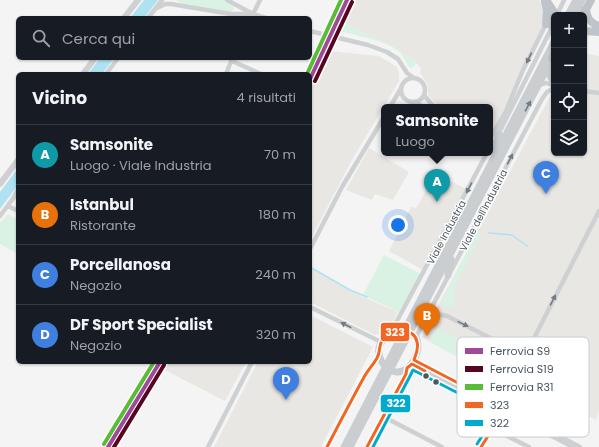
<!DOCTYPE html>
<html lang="it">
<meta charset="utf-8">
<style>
body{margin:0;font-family:Poppins,sans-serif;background:#242831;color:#f1f3f6}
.controls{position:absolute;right:12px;top:12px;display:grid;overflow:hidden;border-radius:6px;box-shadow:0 1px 3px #0004}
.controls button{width:36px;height:36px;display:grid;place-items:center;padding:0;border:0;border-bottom:1px solid #363941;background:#171b24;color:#f1f3f6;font:20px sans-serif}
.you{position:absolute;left:398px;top:225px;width:14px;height:14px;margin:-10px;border:3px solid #fff;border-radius:50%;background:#1a73e8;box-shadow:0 0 0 6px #1a73e833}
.badge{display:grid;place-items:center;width:26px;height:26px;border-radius:50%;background:#868d94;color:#fff;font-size:13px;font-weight:700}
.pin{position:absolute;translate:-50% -33px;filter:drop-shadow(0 1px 2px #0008)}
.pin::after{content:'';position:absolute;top:21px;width:14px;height:12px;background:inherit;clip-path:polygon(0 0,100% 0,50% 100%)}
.popup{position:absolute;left:381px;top:104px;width:112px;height:52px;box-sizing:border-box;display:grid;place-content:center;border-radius:6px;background:#171b24;filter:drop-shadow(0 1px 3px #0005);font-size:13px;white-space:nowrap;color:#9ea1a6}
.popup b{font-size:15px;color:#f1f3f6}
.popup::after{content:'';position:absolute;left:50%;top:100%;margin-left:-8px;border:8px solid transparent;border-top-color:#171b24}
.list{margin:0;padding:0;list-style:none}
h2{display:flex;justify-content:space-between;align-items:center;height:52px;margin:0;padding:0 16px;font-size:17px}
h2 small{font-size:13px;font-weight:400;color:#9ea1a6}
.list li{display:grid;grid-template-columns:26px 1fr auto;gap:12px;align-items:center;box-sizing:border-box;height:60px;padding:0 16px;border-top:1px solid #363941}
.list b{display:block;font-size:15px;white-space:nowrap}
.list p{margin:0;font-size:13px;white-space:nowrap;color:#9ea1a6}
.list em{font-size:13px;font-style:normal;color:#9ea1a6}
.icon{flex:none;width:22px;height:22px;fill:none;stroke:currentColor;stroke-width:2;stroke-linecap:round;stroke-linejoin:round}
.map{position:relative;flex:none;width:599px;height:447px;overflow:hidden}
.search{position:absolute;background:#171b24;box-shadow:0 1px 3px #0004;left:16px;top:16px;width:296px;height:44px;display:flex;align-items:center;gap:10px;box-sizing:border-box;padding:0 14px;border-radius:6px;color:#9ea1a6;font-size:15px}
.panel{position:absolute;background:#171b24;box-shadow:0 1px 3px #0004;left:16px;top:72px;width:296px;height:292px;border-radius:6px}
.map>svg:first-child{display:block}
.commercial{fill:#e8e7e3}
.green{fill:#d9f2e3}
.water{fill:#aee2f0}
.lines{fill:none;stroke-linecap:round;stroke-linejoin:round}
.stream{stroke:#aee2f0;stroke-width:1.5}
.minor{stroke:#ced0d2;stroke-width:4.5}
.secondary{stroke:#ced0d4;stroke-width:6}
.primary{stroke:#caced1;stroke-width:7}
.motorway{stroke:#bec4c9;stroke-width:8}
.bus-1-casing{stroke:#fff;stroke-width:6}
.bus-2-casing{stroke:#fff;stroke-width:6}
.bus-1{stroke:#f26522;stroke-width:3}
.bus-2{stroke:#00a9ce;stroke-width:3}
.rail-1-casing{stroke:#fff;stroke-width:7}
.rail-2-casing{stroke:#fff;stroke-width:7}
.rail-3-casing{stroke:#fff;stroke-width:7}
.rail-1{stroke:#a0499a;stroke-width:4}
.rail-2{stroke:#56061f;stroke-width:4}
.rail-3{stroke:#58bc36;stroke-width:4}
.oneway{fill:#727b83}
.oneway2{fill:#707a83}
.bus-dot{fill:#4a5661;stroke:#fff;stroke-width:1.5}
.labels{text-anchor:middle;stroke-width:3;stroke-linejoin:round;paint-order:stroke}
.street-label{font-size:10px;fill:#4a5661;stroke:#fff}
.key{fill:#fff;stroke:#c9ccd0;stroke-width:1}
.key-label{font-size:11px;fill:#4a5661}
.line-badge{stroke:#fff;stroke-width:1.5}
.badge-label{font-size:11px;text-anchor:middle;font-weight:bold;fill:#fff}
</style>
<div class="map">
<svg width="599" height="447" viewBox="0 0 599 447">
<rect width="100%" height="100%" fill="#f4f4f4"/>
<path class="commercial" d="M353,0H539L543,5L544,25L513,93L490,137V107H439L430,97L428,93V85L420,73L421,69L416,62L394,47L367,35L343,22Z
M328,51L379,56L397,67L399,73V81L353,158L310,240V90Z
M584,53L599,56V411L596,420L438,328L430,342L422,337L440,302L554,89V153H584Z
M369,148L409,172L393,200L375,194L372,200L346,190Z
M436,173L466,189L423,270L389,251L411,207L416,208Z
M310,267L350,291L398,312L390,327L382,333L375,335L310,302Z
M310,315L373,347L321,447H214L258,362H310Z
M165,362H246L225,401L161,368Z"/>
<path class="green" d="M176,0H223L233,5L234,9L231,12L181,3Z
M351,0H353L343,22L367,35L394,47L417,63L411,69C406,65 405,58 400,53C388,41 361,37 344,32L342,34L336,32Z
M8,214L18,220V254L0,244V223Z
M476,233L480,235V236L455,285L454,305L451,307H443L441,303Z
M384,255L421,274L399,312L363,295Z
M438,328L467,345L459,358L430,342Z"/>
<path class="water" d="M144,0H158L144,18H130Z
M100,58H114L102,74H88Z
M18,168V185L0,209V192Z"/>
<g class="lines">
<path class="stream" d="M489,233L512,235L527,246
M310,267L350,290L367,297"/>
<path class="minor" d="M227,0L253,14L266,18
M155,9L165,4H171L231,14H253
M557,15L564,0
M148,18L162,0
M251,18L260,0
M310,31L368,45L387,52L398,59L407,73L414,78
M232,61L261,74
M106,74L118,58
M226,74L232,59
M401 90a12 12 0 1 1 24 0a12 12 0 1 1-24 0Z
M538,85L546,83L554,85
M584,91L599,93
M424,95L434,107
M416,102L423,107
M390,107L400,90
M498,135L553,25
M490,139L506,111L523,70L546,24
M490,143L494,142
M8,206L18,211
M0,216L12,200L18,190
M310,249L342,187L384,117
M310,307L381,342
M426,317L437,314L447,316L518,352L524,354L529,348L599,211
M390,334L487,153
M416,337L542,99L547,92L554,88
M414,360L580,447
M412,364L573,447
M384,417L442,447
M493,429L529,447
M208,447L252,362
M327,447L369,369L379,356
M367,447L406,374L407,368
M481,447L505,410"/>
<path class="secondary" d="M124,18L138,0
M83,74L95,58
M0,184L18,160"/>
<path class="primary" d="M568,15L576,0
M575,15L582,0
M548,67L549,74L554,83
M494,151L499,134
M448,275L451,259
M404,331L416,337C420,345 418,352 414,360C393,397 352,337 404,331Z
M344,447L554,42
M350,447L554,55"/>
<path class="motorway" d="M546,0L554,12L552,26
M545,1L547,11L546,24
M586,9C587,18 590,23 599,26
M584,13L591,0
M584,31L599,32
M552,58L554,55"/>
<defs>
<path id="bus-1" d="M327,447C339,424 351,401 363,379C367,371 373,365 377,358C381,351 378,344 384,338C393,329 414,327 417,342C419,348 416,354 414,360L506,408L481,447
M367,447L406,374L407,368L412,364L425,371"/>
<path id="bus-2" d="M373,447L410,376L413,370L497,413L477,444"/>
</defs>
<use href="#bus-1" class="bus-1-casing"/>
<use href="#bus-2" class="bus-2-casing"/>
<use href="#bus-1" class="bus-1"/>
<use href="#bus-2" class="bus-2"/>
<defs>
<path id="rail-1" d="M310,79L347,0
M108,447L160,362"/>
<path id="rail-2" d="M315,81L352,2
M114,447L164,365"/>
<path id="rail-3" d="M307,74L341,0
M104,444L154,362"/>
</defs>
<use href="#rail-1" class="rail-1-casing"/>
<use href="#rail-2" class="rail-2-casing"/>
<use href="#rail-3" class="rail-3-casing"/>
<use href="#rail-1" class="rail-1"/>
<use href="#rail-2" class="rail-2"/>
<use href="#rail-3" class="rail-3"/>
</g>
<defs><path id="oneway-solid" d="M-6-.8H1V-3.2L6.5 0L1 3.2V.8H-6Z"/></defs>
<g class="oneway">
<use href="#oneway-solid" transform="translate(529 58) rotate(116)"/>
<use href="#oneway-solid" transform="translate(510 159) rotate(-62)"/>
<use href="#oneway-solid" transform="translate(469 188) rotate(118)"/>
<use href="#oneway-solid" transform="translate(553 300) rotate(-63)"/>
<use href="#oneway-solid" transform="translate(463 324) rotate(26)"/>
<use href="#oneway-solid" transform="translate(346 325) rotate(-153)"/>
</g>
<use class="oneway2" href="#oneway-solid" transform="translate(528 106) rotate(-62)"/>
<g class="bus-dot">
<circle cx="426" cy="376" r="3.5"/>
<circle cx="436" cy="382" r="3.5"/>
</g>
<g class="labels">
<g class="street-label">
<text transform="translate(483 210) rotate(-62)" y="4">Viale dell'Industria</text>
<text transform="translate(446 232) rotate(-62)" y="4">Viale Industria</text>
</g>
</g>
<rect x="457" y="337" width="132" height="100" rx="6" class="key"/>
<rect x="465" y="348" width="18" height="6" fill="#a0499a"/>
<rect x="465" y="366" width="18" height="6" fill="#56061f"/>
<rect x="465" y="384" width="18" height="6" fill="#58bc36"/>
<rect x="465" y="402" width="18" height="6" fill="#f26522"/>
<rect x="465" y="420" width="18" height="6" fill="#00a9ce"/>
<g class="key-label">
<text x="490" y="355">Ferrovia S9</text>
<text x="490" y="373">Ferrovia S19</text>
<text x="490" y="391">Ferrovia R31</text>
<text x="490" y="409">323</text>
<text x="490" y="427">322</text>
</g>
<g class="line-badge">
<rect x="380" y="322" width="30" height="20" rx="4" fill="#f26522"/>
<rect x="380" y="394" width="31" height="19" rx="4" fill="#00a9ce"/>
</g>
<g class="badge-label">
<text x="395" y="336">323</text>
<text x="396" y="407">322</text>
</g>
</svg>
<div class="controls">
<button>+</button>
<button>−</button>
<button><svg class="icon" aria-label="locate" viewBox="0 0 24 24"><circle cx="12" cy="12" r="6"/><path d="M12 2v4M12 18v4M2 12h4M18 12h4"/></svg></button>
<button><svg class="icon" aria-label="layers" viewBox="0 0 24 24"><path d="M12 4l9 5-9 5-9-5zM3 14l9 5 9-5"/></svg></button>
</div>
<div class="you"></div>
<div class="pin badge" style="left:437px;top:202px;background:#0f9aa8">A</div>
<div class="popup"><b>Samsonite</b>Luogo</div>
<div class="pin badge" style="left:427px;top:336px;background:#e8710a">B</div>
<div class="pin badge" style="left:546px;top:194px;background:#3f7fe0">C</div>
<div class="pin badge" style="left:286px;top:400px;background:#3f7fe0">D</div>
<div class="search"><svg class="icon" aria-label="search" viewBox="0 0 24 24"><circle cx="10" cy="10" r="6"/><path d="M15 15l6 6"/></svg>Cerca qui</div>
<section class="panel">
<h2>Vicino<small>4 risultati</small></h2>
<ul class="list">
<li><span class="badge" style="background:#0f9aa8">A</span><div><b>Samsonite</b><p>Luogo · Viale Industria</p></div><em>70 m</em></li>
<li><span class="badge" style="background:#e8710a">B</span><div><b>Istanbul</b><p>Ristorante</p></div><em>180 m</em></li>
<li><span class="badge" style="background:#3f7fe0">C</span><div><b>Porcellanosa</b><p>Negozio</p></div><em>240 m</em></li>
<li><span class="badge" style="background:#3f7fe0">D</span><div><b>DF Sport Specialist</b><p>Negozio</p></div><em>320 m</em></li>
</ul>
</section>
</div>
